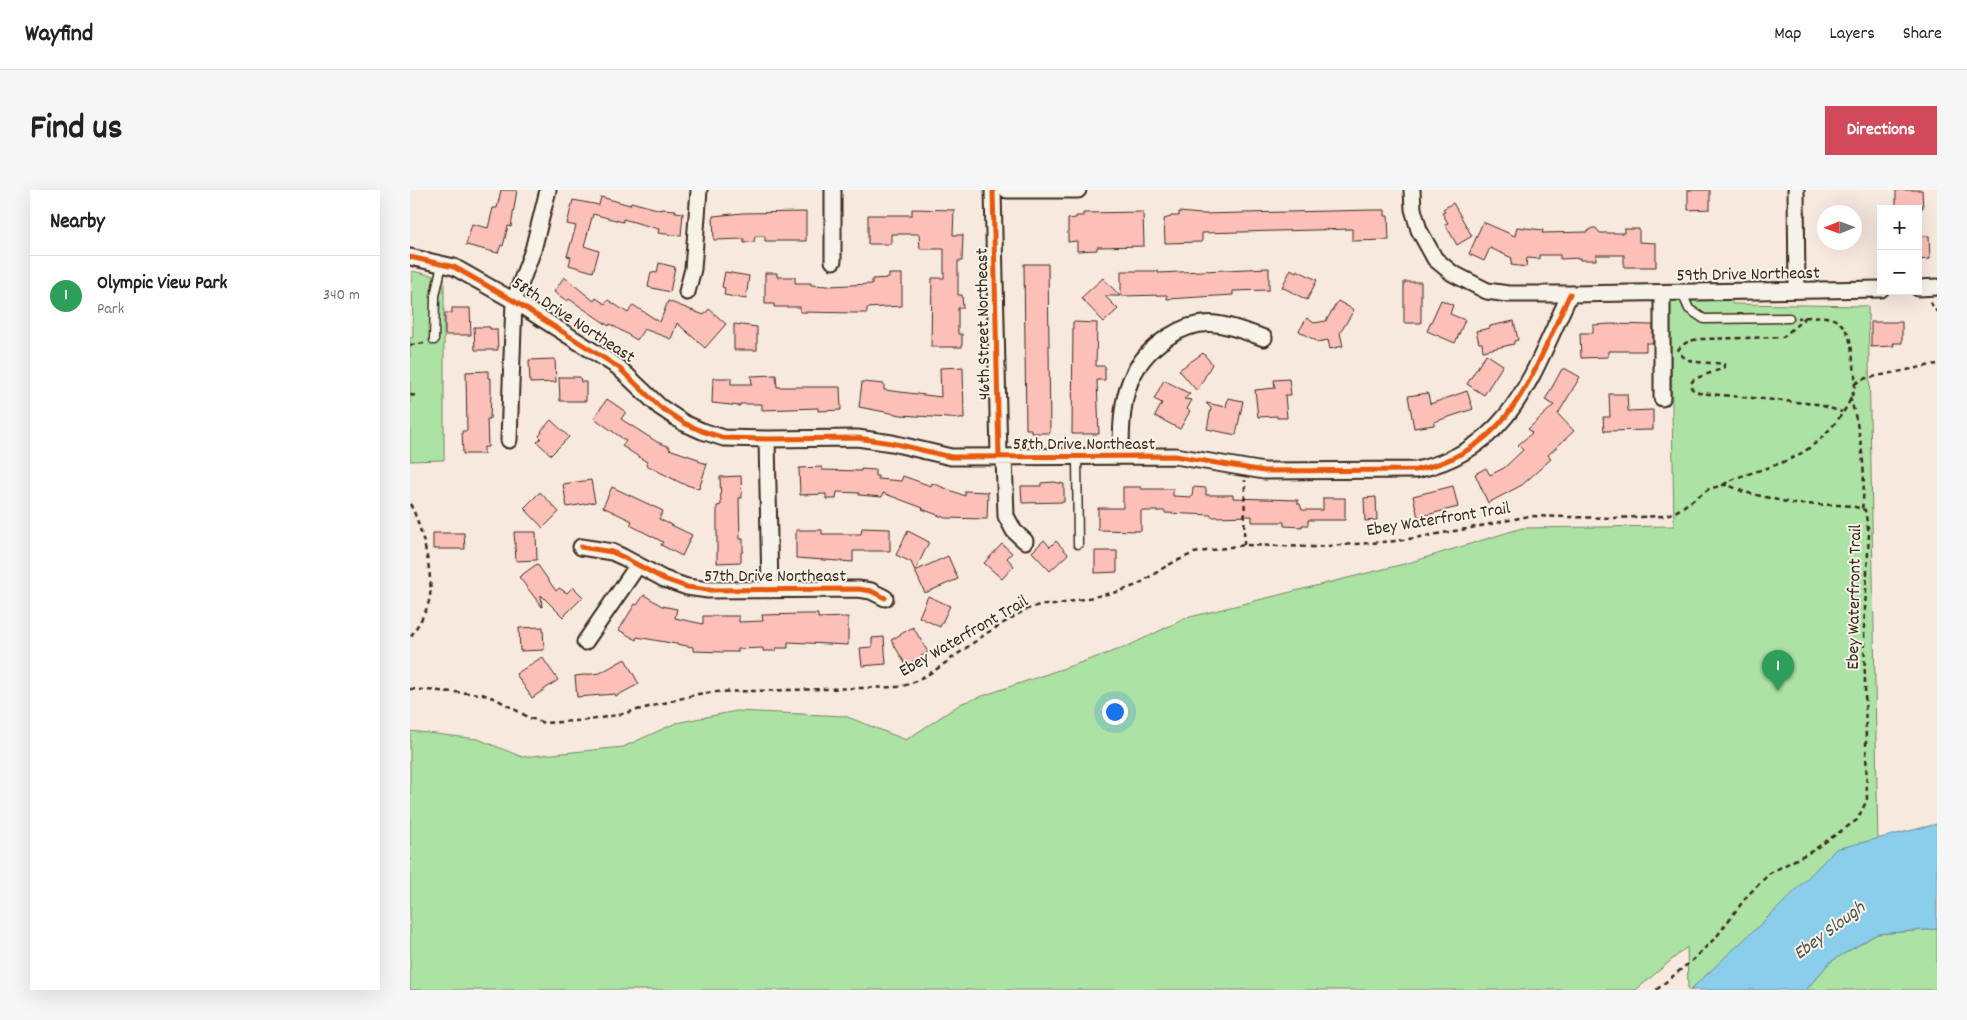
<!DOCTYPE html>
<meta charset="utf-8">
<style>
body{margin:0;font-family:Dekko,sans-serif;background:#f6f6f6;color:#222}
.controls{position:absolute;right:15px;top:15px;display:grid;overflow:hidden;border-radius:0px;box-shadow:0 5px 20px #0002}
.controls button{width:45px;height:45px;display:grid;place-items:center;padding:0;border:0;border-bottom:1px solid #e0e0e0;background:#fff;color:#222;font:25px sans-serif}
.compass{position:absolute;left:1407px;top:15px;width:45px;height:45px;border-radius:50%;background:#fff;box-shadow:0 5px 20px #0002;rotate:269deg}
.you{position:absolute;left:704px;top:521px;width:18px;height:18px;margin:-12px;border:4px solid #fff;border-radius:50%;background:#1a73e8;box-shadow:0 0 0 8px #1a73e833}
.badge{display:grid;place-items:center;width:32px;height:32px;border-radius:50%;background:#d1495b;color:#fff;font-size:16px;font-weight:700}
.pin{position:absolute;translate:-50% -41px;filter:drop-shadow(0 1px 2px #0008)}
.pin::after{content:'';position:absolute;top:26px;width:18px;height:15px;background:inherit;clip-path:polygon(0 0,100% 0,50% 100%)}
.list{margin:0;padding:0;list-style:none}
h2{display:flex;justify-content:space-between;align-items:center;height:65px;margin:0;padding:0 20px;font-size:21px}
h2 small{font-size:16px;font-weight:400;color:#767676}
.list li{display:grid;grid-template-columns:32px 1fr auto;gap:15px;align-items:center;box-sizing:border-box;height:80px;padding:0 20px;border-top:1px solid #e0e0e0}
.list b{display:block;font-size:19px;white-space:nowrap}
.list p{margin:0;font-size:16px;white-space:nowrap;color:#767676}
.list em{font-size:16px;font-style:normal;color:#767676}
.map{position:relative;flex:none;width:1527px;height:800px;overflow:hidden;border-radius:0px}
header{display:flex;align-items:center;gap:30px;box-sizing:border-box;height:70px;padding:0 25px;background:#fff;border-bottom:1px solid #e0e0e0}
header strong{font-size:24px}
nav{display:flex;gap:28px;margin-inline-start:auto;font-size:18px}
.intro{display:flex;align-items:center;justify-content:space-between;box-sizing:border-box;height:120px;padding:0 30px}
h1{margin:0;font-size:35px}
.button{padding:12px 22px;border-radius:0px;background:#d1495b;color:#fff;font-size:18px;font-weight:700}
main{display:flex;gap:30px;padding:0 30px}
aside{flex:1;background:#fff;border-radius:0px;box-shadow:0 5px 20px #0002}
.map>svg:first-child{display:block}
.green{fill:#ace2a4;stroke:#748661}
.water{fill:#8aceeb;stroke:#6a8c99}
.building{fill:#fcc0b9;stroke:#3b2a1e}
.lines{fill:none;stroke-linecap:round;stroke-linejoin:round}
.lane-casing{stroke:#3b2a1e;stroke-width:11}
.street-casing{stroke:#3b2a1e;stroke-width:19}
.path{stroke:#3b2a1e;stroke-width:2.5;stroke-dasharray:5 4;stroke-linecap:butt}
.lane{stroke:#f7f3e8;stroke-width:8}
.street{stroke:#f7f3e8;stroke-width:15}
.cycleway-casing{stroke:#f7f3e8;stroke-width:8}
.cycleway{stroke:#e8590c;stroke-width:5}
.labels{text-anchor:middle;stroke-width:4;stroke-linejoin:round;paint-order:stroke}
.street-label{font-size:18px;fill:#3b2a1e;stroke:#f7f3e8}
.water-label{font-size:19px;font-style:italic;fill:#4f5351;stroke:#f7f3e8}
</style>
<header>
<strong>Wayfind</strong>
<nav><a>Map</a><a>Layers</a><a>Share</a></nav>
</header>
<div class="intro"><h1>Find us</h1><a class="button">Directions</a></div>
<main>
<aside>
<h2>Nearby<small></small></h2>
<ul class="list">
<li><span class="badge" style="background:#2e9e5b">1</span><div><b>Olympic View Park</b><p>Park</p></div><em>340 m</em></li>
</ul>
</aside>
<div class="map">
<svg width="1527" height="800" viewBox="0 0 1527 800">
<rect width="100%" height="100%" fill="#f8e9df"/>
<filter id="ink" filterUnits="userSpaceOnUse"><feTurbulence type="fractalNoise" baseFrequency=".02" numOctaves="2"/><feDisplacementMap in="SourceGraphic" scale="10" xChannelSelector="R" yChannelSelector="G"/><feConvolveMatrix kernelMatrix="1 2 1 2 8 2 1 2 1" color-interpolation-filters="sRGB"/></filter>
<g filter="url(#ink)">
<path class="green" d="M2,81L34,88V270L0,271V148L3,147Z
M1321,99L1322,114L1458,116L1468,655L1283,800H1278L1277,757L1226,800H0V541L68,549L112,567L213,557L266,533L326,521L435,526L496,550L552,513L716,457L776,428L998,373L1112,338L1264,336L1260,100Z
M1527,739V800H1396L1420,772L1467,744Z"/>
<path class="water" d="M1527,634V739L1467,744L1420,772L1396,800H1280L1371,715L1426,659Z"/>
<path class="building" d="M91,0H107L101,37L98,36L93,56L91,55L88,63L56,55L62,34L78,38L83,18H87Z
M1278,0H1300V19L1278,20Z
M1486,0H1512L1513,18H1486Z
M191,7L220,15L221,12L251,20V19L266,20L265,22L273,23L271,46L248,43L249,39L213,29V32L183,24L174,56L189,61L183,82L159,75L161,67L157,66L166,36L157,34L163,10L189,15Z
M1043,13L1062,46L1047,55L1035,34L1038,33L1032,23L1035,22L1033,19Z
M502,19L544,20L543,45H553L552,71H548V105H552L553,118H548V144H552V157H521L522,88H534V59H510L509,44H481V54H458V25H502Z
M963,20H975V26H978L979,50L942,51V39L792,43V52L755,53L754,29L761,27V26H769V22L791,24Z
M396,22V51H355V46H345L344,52L334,53V49L304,50L303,26L333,23Z
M733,22L734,56L687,57V60L667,61V51L658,52V29L666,28V26H673V23Z
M1073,32L1105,46L1107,37L1133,40L1132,43L1177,42L1182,38H1186L1190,43H1214V39H1229V52L1246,53V77H1214V65H1186V70H1170V68L1150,69V65H1129V69L1117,68L1116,77L1101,75L1102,68L1080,58L1074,71L1059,64Z
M1508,46H1519L1520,69L1508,70Z
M249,73L265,77L260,102L238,97L241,82L247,83Z
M614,74H638L640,243H621V239H616Z
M859,78V100L823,101V105L757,109V105L711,106V81H748V83Z
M881,79L886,82L887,80L907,90L897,110L872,97Z
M315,82L339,86L336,109L314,105L315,98L312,97Z
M355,83H367V87H385V93H401V95L418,96L462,94V89L479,88V84H492V116L457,118V123H447L390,122V117H364V114H355Z
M154,87L184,111L186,108L195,114L198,110L218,123L223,115L250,132L258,111L294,125L299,119L316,134L295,158L267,133L261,149L234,139L227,150L200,134L199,136L159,109L157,111L144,102Z
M693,88L710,106H695L708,119L694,132L671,108Z
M994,92H1011V133H994Z
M1031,110L1043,115L1040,124L1055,130L1045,153L1017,141Z
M928,111L944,120L930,143L933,156L920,159L918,150L908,152L889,141L897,128L904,133L916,131Z
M42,118H60L61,145H35V123H42Z
M1104,131L1108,150L1104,151V154L1073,161L1072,153H1069L1066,141L1080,138V136Z
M663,132L687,133L686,176H695V190H687L689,244H662Z
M1461,132H1492V153H1483L1484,156L1461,157Z
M324,134L347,137V160H324Z
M1202,134L1243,135V153H1236V161H1198V167L1171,168L1170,143H1183V135Z
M64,137H80V139H87L88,160H65Z
M793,163L802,174L787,201L769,180Z
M1076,164L1093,175L1074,205L1057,194Z
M145,169L146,192L120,193L119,170Z
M553,177L554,229L491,225L449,217L452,192L474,194V200L531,207L530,178Z
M1152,179H1156L1170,187L1148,224L1164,241L1138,265L1141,269L1112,295L1078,313L1065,284L1076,278L1080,285L1094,278L1113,260L1108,255L1122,243L1118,239L1144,215L1135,210Z
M78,181V188H81V204L80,229H77L78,257H74V264H53L52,241H57L56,182Z
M366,185L367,197H430L431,220L408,221V218L352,220V214H330V216L302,213L303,188H321V194H342L341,186Z
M149,187H170L171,192H176V211H150Z
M879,189L881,205H875L877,228H867V226L848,227L845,200L865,198L864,190Z
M754,190L780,204L774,209L782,210L777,219L780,221L770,239L745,226L752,213L744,209Z
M1057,201L1063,219L1024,232V235L1004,238L998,206L1018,203L1020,214Z
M1199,204H1217L1218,221L1243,220V240L1194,241L1193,227H1200Z
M818,208L833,211L826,245L797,239L801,218L796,213L816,217Z
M197,209L216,222L211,229L247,252L260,257L259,259L288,269V271L297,274L289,299L271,293L236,275L237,272L212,256L216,251L184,228Z
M141,230L159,247L141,265L127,252L131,248L129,246L132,242L131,241Z
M412,277V280L451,281V279L465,280V286H468V289L491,291L493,286L521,296L522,293L555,306V301L578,302L577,329L535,328L512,319L513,318L473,303L472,307L449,305V303L427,302L426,309H416V304L390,305L389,278Z
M331,286L332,308H329L330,349H333V362H331V372L307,373V316L311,315L310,287Z
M181,290L185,312L157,317L153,294Z
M644,292L654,294V312L612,313L611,296H631V293Z
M1043,296L1048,317L1008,327L1003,306Z
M202,297L253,321L249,329L282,345L272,366L251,355L253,352L220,335L222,331L193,317Z
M713,297H731V299H763V306L782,307L783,297L796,298V305H823V308L888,310V314H890L892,320H913V308H935V330H898V335H892V337L874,336V332H842V326L801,327V325L755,323V321H731V341L688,340V318H713Z
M130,302L149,322L133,338L114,318Z
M966,307L967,330L955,331L954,308Z
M452,338L480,339V361H443V372L386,368V340H412V344H451Z
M498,341L519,352L505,381L501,372L486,365Z
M104,342H126L127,370L106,371Z
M23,343H54L55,359H23Z
M634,350L640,357L646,351L658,364L640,381L622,362Z
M592,354L602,363L597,368L604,376L592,389L574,373Z
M685,361H707V382L685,383Z
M538,366L548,389L515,403L505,381Z
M127,374L146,401L149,398L157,403L163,397L173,407L153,427L131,405L132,417L109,387Z
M234,405L252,416L267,419L265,428L293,434V426H329V432L353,431L352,425L393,424H408V428L438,427V455L378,452V458H366V461H353V458L328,459V462H314L283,461V457L227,447L226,450L209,440L225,414L227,415Z
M518,406L540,416L530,437L509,427Z
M133,437L134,460L110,461L109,438Z
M503,437L518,462L496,475L481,450Z
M474,447L476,474L452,476L450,458L462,457V448Z
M132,467L148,490L122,508L106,484Z
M215,469L229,494L206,506L205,504L167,507L165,486L190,483Z"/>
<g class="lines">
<defs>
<path id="lane" d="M1272,103L1279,119L1294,129L1379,128
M24,150L25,106L32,74
M667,266L668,354"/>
<path id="street" d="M583,0L589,267
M597,0H668
M1002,0L1003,19L1009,40L1025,69L1042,83L1077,101L1098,104H1160L1471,99
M1386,0L1387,100
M0,67L44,77L104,111L208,177L250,217L274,233L292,241L314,248L357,249L447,248L482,253L541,267L765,266L854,281L1006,280C1102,260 1122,183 1160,104
M423,71V0
M1508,98L1527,97
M277,102L283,79L289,0
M1252,208V103
M357,249L360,400
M99,250L104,111L123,60L138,0
M711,266C711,216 713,176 758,147C772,138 789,132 806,134C822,136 838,142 854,148
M594,267L596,326L604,341L615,351
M171,357L202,362L213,367L254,389L277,397L298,400L448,399L461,401L475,408
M175,452L228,375"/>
</defs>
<use href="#lane" class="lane-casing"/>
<use href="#street" class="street-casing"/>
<path class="path" d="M1520,112L1527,122
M1396,127L1373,147L1291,149C1281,150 1274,152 1268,160C1277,177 1299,171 1314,174V178L1284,189L1280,195L1282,199L1289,203L1407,214L1432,222
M0,155L16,153
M1445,194L1452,189L1527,174
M0,205L9,206
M1440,207C1451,243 1457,282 1452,319
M1313,295C1323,288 1333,286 1344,282C1367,275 1391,267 1409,250C1424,236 1443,214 1445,193C1446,183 1443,172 1442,163C1441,151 1438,140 1429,132C1417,124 1401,127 1388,128
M0,314C11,332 25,390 19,411C16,424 7,436 0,448
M834,355L835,290
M0,499L72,504L86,509L120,528L134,533L180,530L212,524L288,504L305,502L488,497L500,494L524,481L577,443L615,420L629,415H644L707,402L727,395L758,375L784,363L796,361L834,355L904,357L987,351L1056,339L1119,326L1201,328L1254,326L1267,321L1299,299L1313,295H1318L1334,302L1385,314L1429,315L1442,316L1455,320L1459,344L1454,438L1457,610L1447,630L1402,661L1360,683L1337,706L1307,746L1285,768L1246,800"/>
<use href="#lane" class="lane"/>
<use href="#street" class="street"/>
<defs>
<path id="cycleway" d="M583,0L589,267
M0,67L44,77L104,111L208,177L250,217L274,233L292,241L314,248L357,249L447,248L482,253L541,267L765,266L854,281L1006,280C1102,260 1122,183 1160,104
M171,357L202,362L213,367L254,389L277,397L298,400L448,399L461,401L475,408"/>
</defs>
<use href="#cycleway" class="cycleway-casing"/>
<use href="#cycleway" class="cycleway"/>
</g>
</g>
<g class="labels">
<g class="street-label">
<text transform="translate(1338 83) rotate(-1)" y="6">59th Drive Northeast</text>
<text transform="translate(164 129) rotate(33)" y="6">58th Drive Northeast</text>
<text transform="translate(572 134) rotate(-91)" y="6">46th Street Northeast</text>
<text x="674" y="259">58th Drive Northeast</text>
<text transform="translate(1028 328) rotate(-9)" y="6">Ebey Waterfront Trail</text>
<text x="365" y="391">57th Drive Northeast</text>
<text transform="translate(1443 407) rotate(-89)" y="6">Ebey Waterfront Trail</text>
<text transform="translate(553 445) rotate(-30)" y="6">Ebey Waterfront Trail</text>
</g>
<g class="water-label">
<text transform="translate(1418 739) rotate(-37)" y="7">Ebey Slough</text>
</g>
</g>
</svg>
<div class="controls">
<button>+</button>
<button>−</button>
</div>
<svg class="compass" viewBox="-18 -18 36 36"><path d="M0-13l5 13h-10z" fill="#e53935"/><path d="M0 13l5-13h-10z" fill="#767676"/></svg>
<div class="you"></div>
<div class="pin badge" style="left:1368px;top:501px;background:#2e9e5b">1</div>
</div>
</main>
